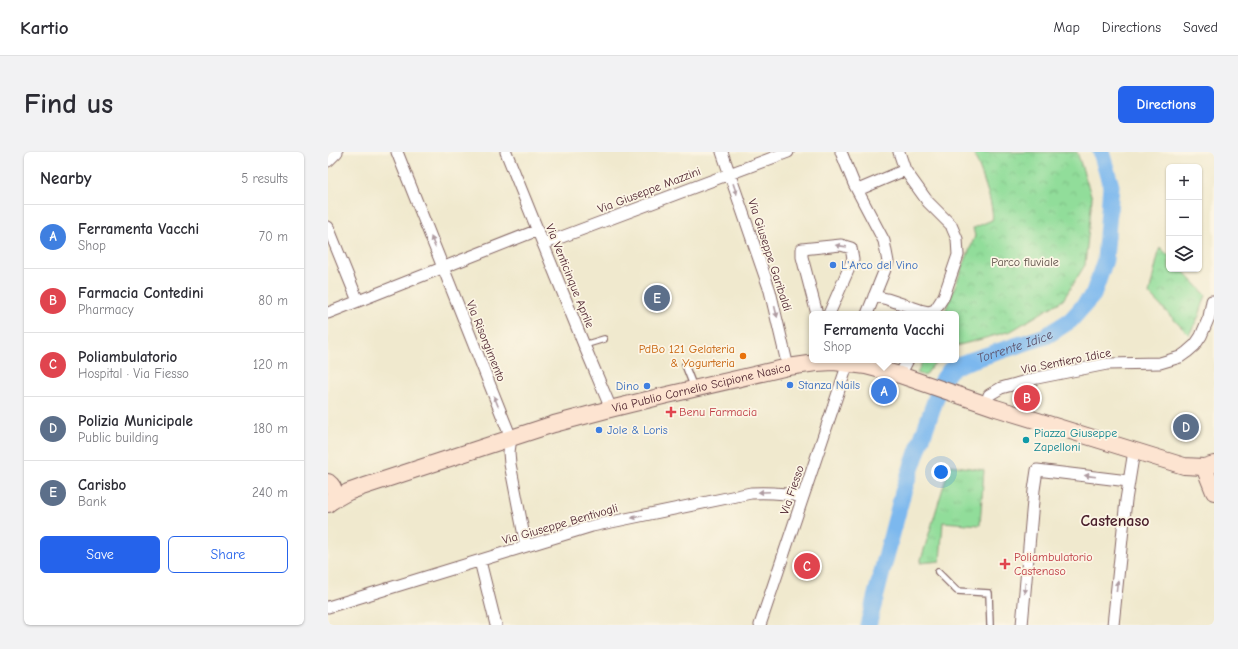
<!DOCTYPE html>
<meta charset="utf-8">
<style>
body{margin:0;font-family:"Comic Neue",sans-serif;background:#f2f2f3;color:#2b2b33}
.controls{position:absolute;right:12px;top:12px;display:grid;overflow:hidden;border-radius:6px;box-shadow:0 1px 3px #0004}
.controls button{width:36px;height:36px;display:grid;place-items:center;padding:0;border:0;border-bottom:1px solid #e1e1e2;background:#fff;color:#2b2b33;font:20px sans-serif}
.you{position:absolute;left:613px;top:320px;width:14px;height:14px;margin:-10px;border:3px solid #fff;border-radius:50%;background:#1a73e8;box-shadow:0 0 0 6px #1a73e833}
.badge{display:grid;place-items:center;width:26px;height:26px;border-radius:50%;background:#2563eb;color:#fff;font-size:13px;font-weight:700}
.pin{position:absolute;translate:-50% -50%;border:2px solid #fff;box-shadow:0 1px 4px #0006}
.popup{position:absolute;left:481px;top:159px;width:150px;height:52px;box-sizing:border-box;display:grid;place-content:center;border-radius:6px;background:#fff;filter:drop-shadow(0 1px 3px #0005);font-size:13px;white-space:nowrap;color:#7c7c81}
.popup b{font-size:15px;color:#2b2b33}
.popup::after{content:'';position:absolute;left:50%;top:100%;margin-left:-8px;border:8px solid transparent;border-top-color:#fff}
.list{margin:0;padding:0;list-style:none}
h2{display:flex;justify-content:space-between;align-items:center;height:52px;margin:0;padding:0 16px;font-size:17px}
h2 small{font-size:13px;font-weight:400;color:#7c7c81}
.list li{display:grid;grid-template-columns:26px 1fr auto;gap:12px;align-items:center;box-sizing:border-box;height:64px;padding:0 16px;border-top:1px solid #e1e1e2}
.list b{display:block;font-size:15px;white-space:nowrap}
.list p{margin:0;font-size:13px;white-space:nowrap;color:#7c7c81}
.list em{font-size:13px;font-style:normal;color:#7c7c81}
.actions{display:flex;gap:8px;padding:12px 16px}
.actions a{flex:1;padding:9px 0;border:1px solid #2563eb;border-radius:6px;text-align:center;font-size:14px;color:#2563eb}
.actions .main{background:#2563eb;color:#fff}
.icon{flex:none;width:22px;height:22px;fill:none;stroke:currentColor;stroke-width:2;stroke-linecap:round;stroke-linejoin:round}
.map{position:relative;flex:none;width:886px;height:473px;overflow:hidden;border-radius:6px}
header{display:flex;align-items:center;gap:24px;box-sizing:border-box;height:56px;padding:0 20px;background:#fff;border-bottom:1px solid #e1e1e2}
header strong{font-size:19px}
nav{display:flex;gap:22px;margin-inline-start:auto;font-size:14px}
.intro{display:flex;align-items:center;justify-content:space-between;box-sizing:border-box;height:96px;padding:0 24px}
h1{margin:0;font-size:28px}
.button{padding:10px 18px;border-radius:6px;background:#2563eb;color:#fff;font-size:14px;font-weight:700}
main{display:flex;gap:24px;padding:0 24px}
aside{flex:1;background:#fff;border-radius:6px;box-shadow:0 1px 3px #0004}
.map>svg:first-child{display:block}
.grass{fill:url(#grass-tufts);stroke:#6e7e62}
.park{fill:url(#park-crowns);stroke:#6e7e62}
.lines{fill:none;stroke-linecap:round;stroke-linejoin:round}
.river{stroke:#7cb8ee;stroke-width:17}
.lane-casing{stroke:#846664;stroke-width:8}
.street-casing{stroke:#846664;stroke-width:13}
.secondary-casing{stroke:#846664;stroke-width:18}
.lane{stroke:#fff;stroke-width:5.5}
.street{stroke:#fff;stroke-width:11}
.secondary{stroke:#fde4d1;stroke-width:16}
.oneway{fill:#ae9aa0}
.shop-dot{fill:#3f7fe0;stroke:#fcf5e5;stroke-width:1.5}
.food-dot{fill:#e8710a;stroke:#fcf5e5;stroke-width:1.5}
.health-dot{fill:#e0444e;stroke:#fcf5e5;stroke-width:1.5}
.culture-dot{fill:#0f9aa8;stroke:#fcf5e5;stroke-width:1.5}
.labels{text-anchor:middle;stroke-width:3.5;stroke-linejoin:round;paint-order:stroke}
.street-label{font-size:12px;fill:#4a1f2b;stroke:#fcf5e5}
.park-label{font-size:12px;fill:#5c4e47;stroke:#fcf5e5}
.shop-label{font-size:12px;fill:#366cbe;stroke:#fcf5e5;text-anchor:start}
.food-label{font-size:12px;fill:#c56008;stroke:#fcf5e5;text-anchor:end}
.health-label{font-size:12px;fill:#be3a42;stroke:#fcf5e5;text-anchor:start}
.culture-label{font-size:12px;fill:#0d838f;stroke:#fcf5e5;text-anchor:start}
.water-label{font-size:13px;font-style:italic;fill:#594d66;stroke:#fcf5e5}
.district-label{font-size:16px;font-weight:bold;fill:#4a1f2b;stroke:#fcf5e5}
</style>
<header>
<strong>Kartio</strong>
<nav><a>Map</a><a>Directions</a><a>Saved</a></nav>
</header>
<div class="intro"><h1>Find us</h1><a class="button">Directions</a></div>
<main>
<aside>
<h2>Nearby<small>5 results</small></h2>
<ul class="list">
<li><span class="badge" style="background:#3f7fe0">A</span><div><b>Ferramenta Vacchi</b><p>Shop</p></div><em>70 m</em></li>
<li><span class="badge" style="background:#e0444e">B</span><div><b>Farmacia Contedini</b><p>Pharmacy</p></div><em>80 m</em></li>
<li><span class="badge" style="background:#e0444e">C</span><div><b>Poliambulatorio</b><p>Hospital · Via Fiesso</p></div><em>120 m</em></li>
<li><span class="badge" style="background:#5c6f8a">D</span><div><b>Polizia Municipale</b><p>Public building</p></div><em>180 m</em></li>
<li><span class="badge" style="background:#5c6f8a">E</span><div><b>Carisbo</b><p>Bank</p></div><em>240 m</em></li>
</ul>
<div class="actions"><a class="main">Save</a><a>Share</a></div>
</aside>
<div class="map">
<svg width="886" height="473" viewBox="0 0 886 473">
<defs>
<pattern id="grass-tufts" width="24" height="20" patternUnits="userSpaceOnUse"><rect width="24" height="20" fill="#91dd9a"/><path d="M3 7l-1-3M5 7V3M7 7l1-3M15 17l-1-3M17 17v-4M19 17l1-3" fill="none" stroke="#7fbd85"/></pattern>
<pattern id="park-crowns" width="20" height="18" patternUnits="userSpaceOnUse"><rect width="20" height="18" fill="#91dd9a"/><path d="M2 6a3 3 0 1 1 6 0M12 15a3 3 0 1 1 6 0" fill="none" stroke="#7fbd85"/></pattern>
</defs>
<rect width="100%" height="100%" fill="#fcf5e5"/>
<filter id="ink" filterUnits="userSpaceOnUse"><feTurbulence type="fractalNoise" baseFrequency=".025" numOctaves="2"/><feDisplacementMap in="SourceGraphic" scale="8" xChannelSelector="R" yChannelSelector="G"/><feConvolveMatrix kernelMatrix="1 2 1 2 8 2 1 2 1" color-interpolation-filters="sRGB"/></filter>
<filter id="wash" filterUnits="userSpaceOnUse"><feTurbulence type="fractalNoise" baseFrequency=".012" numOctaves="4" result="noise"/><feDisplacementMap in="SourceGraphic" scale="16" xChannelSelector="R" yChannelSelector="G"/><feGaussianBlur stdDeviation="0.9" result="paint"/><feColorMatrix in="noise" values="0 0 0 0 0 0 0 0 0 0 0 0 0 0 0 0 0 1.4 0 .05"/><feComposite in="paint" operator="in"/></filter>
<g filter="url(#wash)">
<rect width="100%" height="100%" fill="#f0e9ce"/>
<path class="grass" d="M622,313L656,318L652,373L615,370L612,409L592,411Z"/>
<path class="park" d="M645,0H749L764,46L757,113L735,148L683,179L628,194V162H616L647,84L645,76L664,68C668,58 650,11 645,0Z
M832,95L841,104V117H853L878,143L871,164L861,183L821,142Z
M595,208H611L605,213L597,224L589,221Z"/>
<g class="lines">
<path class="river" id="s1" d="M540,473L575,340L614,229L622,218L632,212L718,184L743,168L765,143L777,108L783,34L773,0"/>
</g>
</g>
<g filter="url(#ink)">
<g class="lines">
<defs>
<path id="lane" d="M256,193L276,187
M357,213L366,236
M610,420L629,439L661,441L662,473"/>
<path id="street" d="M69,0L183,286L181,300L182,312L198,394
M178,0L256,193L281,252L282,257
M394,0L442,139L460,215
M513,0L526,32L556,89L560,110L539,162
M571,0L577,18
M0,9L9,0
M530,38L577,18L600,50L623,73L629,87L630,103L616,144L607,158L601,160L592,158L559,147L546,144
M0,75L30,149
M215,92L460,0
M0,161L210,78
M489,162L474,105V97L513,93L523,96L525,107L501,162
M572,223L580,208
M658,252L661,243L673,236L709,226L779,212L832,211L852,205L859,200L867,193L873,184L881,165L884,149H886
M152,409L168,473
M0,455L264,374L423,341C442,340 457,341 475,345
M432,473L520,211
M694,473L706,338L709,318L800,329
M785,473L798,348L806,299"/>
<g id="secondary">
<path d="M876,315L886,340"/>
<path d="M0,330C8,336 9,346 0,352"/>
<path id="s2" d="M4,349L20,340L34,335L183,286L226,272L282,257L335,244L460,215L488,211L506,210L538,214L572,223L668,256L856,314L876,315L886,312"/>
</g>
</defs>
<use href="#lane" class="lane-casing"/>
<use href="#street" class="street-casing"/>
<use href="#secondary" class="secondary-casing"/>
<use href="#lane" class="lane"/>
<use href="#street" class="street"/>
<use href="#secondary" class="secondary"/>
</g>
<defs><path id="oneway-solid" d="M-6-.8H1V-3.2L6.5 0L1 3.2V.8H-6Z"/></defs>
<g class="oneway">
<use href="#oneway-solid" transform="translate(407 37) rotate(71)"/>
<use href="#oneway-solid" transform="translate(105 90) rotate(-112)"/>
<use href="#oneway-solid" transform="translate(513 94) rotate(-172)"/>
<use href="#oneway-solid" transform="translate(448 160) rotate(76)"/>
<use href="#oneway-solid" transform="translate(168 249) rotate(-112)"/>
<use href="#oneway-solid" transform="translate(762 324) rotate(-173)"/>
<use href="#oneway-solid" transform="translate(436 340) rotate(178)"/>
<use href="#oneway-solid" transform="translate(309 365) rotate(168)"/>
<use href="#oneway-solid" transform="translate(789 434) rotate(-84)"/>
<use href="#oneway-solid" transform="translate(697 436) rotate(95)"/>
</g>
</g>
<g class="shop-dot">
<circle cx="505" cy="113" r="4"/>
<circle cx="462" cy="233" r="4"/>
<circle cx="319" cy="234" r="4"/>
<circle cx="271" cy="278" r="4"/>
</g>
<circle class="food-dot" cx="415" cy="204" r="4"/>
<g class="health-dot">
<path d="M341 254h4v4h4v4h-4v4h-4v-4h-4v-4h4z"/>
<path d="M675 406h4v4h4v4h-4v4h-4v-4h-4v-4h4z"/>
</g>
<circle class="culture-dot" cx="698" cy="288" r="4"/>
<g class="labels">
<g class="street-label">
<text transform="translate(321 38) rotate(-21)" y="4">Via Giuseppe Mazzini</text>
<text transform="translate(442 103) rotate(72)" y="4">Via Giuseppe Garibaldi</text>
<text transform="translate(242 124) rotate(68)" y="4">Via Venticinque Aprile</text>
<text transform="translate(158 189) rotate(68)" y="4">Via Risorgimento</text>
<text transform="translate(738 209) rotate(-11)" y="4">Via Sentiero Idice</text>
<text dy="4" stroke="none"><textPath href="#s2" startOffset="387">Via Publio Cornelio Scipione Nasica</textPath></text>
<text transform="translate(464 338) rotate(-71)" y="4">Via Fiesso</text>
<text transform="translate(232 372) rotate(-16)" y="4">Via Giuseppe Bentivogli</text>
</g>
<g class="park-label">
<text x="697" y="114">Parco fluviale</text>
</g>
<g class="shop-label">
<text x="513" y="117">L'Arco del Vino</text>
<text x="470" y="237">Stanza Nails</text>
<text x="311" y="238" text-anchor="end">Dino</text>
<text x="279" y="282">Jole &amp; Loris</text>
</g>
<g class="food-label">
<text x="407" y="201">PdBo 121 Gelateria<tspan x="407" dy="14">&amp; Yogurteria</tspan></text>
</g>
<g class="health-label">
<text x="351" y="264">Benu Farmacia</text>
<text x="686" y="409">Poliambulatorio<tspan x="686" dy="14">Castenaso</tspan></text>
</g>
<g class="culture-label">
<text x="706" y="285">Piazza Giuseppe<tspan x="706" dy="14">Zapelloni</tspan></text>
</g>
<g class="water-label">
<text dy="5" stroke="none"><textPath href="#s1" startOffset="338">Torrente Idice</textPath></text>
</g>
<g class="district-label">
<text x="787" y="374">Castenaso</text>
</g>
</g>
</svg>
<div class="controls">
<button>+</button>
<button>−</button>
<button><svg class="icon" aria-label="layers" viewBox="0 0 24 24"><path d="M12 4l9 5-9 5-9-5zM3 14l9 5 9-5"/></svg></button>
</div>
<div class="you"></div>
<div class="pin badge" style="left:556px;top:239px;background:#3f7fe0">A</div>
<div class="popup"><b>Ferramenta Vacchi</b>Shop</div>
<div class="pin badge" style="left:699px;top:246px;background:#e0444e">B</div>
<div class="pin badge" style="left:479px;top:414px;background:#e0444e">C</div>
<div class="pin badge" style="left:858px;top:275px;background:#5c6f8a">D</div>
<div class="pin badge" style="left:329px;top:146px;background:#5c6f8a">E</div>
</div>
</main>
